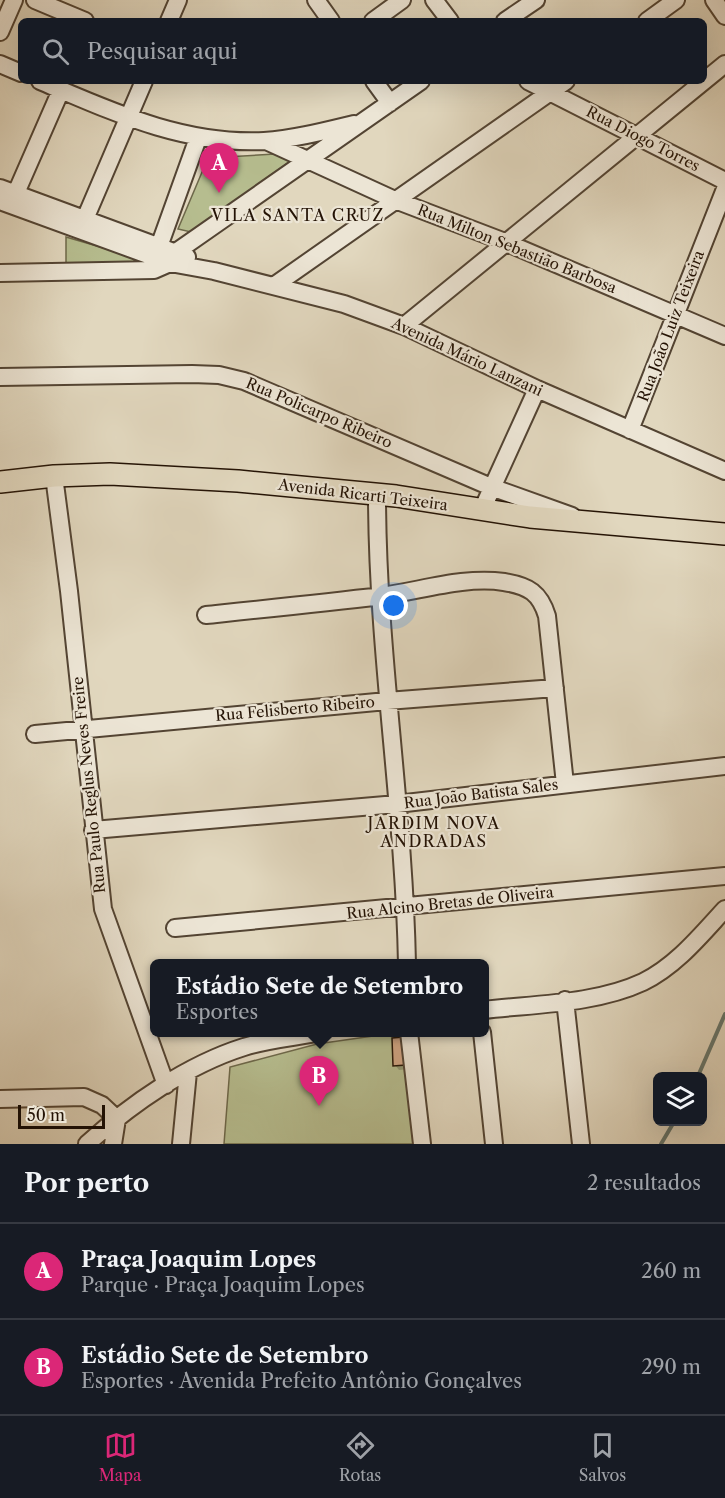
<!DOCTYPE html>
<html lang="pt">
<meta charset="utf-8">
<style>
body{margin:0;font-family:"Libre Caslon Text",serif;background:#242831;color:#f1f3f6}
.controls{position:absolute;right:18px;bottom:18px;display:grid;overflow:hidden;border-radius:9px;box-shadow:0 6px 24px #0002}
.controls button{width:54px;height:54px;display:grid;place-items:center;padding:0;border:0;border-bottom:2px solid #363941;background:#171b24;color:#f1f3f6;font:30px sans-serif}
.scale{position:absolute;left:18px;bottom:15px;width:87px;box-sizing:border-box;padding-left:6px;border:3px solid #241305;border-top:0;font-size:16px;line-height:21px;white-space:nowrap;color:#241305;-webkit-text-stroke:4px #ece5d5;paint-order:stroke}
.you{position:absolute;left:394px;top:606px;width:21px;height:21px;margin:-15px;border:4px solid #fff;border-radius:50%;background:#1a73e8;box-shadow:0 0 0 9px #1a73e833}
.badge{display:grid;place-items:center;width:39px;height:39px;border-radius:50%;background:#db2777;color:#fff;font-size:20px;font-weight:700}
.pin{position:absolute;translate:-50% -50px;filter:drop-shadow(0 2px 3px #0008)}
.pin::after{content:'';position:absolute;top:32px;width:21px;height:18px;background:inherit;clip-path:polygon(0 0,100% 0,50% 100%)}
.popup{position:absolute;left:150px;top:959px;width:339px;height:78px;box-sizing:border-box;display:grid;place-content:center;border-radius:9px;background:#171b24;filter:drop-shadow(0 2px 4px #0005);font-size:20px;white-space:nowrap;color:#9ea1a6}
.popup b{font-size:22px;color:#f1f3f6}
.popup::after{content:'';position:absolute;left:50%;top:100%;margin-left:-12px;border:12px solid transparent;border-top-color:#171b24}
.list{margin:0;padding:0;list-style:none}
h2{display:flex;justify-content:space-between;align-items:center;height:78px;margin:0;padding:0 24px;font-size:26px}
h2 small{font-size:20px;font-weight:400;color:#9ea1a6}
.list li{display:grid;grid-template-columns:39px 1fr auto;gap:18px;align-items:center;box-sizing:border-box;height:96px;padding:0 24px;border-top:2px solid #363941}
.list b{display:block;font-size:22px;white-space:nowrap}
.list p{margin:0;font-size:20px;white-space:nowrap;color:#9ea1a6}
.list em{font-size:20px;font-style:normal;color:#9ea1a6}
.icon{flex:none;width:33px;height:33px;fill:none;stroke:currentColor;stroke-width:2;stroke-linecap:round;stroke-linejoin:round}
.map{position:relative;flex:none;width:725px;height:1144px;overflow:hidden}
.search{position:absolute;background:#171b24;box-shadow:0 6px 24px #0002;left:18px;right:18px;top:18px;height:66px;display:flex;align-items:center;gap:15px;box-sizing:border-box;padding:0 21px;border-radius:9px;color:#9ea1a6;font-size:22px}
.sheet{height:270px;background:#171b24}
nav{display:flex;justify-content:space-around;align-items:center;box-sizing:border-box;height:84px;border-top:2px solid #363941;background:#171b24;font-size:16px;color:#9ea1a6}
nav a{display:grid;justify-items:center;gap:3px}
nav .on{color:#db2777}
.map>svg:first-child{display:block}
.green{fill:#b6bd8f;stroke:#6d684a;stroke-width:1.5}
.shadow{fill:#0003}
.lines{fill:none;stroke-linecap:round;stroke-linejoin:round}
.stream{stroke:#67776d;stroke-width:4}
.building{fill:#d1a584;stroke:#241305;stroke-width:1.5}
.minor-casing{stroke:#534433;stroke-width:20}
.major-casing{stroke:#241305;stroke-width:24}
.minor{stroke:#ece5d5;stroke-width:16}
.major{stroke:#e1d7be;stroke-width:21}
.labels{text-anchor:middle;stroke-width:4.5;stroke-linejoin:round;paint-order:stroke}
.street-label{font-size:15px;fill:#241305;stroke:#ece5d5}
.neighbourhood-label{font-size:16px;letter-spacing:1.5px;fill:#241305;stroke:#ece5d5}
</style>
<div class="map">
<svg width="725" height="1144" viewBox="0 0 725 1144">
<rect width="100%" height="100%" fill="#e1d7be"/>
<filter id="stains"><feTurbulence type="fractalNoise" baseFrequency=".00333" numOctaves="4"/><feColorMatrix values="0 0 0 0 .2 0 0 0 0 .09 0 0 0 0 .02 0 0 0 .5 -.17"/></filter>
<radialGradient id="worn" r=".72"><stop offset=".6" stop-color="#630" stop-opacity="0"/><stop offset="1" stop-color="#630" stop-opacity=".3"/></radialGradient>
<path class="green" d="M275,154L296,157L191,232L178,229L208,158Z
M66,237L131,256L137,259L138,263L66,267Z
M394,1033H405L414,1144H224L230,1067L317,1044Z"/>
<path class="shadow" d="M393,1039L410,1069L399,1070L395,1065Z"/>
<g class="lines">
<path class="stream" d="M698,1076L725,1014
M661,1144L674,1122"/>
</g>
<path class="building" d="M404,1037L406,1065L393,1066L392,1038Z"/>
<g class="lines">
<defs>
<path id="minor" d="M35,0L85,21
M316,0L331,21
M434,0L450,21
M714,0L725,16
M169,21L178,0
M373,21L402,0
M505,21L536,0
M647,21L676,0
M0,32L14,0
M0,64L21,73
M40,81C113,112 183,145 264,141C294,139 325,131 354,124
M374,81L390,103
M528,81L725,181
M266,141L395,200L505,242L725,336
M0,188L187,257
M16,193L61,90
M0,201L170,263L214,271L344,304L404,326L537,389L725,471
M85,219L144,81
M156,255L198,138
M0,273L154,270L170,263L176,252L421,81
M275,285L566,81
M404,326L725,64
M0,377L192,374L219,375L244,381L491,487L572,516
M630,430L725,189
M54,476L69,591L103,909L166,1085
M377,494C377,651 404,806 407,964
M482,510L537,389
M206,615C264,609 323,603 381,596C420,591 464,576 504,582C529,586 540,593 547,616L565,784
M35,734L387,701L555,688
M93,830L397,804L725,766
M175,928L725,876
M565,1000L581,1144
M484,1010C535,1004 596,1004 643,982C676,966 701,935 725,909
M409,1032L422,1144
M482,1032L494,1144
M0,1099L84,1097L102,1105L117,1119
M87,1144C131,1104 187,1065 244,1047C269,1039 297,1037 322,1032
M113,1144L117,1119
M181,1144L188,1072"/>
<path id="major" d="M0,482L54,476L110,474L238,481L396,496L530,517L725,534"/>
</defs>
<use href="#minor" class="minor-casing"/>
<use href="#major" class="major-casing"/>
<use href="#minor" class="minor"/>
<use href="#major" class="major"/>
</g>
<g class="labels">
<g class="street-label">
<text transform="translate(643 139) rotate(27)" y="5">Rua Diogo Torres</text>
<text transform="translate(517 249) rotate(22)" y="5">Rua Milton Sebastião Barbosa</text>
<text transform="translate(671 326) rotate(-69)" y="5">Rua João Luiz Teixeira</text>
<text transform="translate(467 357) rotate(25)" y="5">Avenida Mário Lanzani</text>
<text transform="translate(319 413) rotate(23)" y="5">Rua Policarpo Ribeiro</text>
<text transform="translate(363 495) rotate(7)" y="5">Avenida Ricarti Teixeira</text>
<text transform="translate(295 709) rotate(-5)" y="5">Rua Felisberto Ribeiro</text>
<text transform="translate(89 785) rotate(-96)" y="5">Rua Paulo Reglus Neves Freire</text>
<text transform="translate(481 794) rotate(-7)" y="5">Rua João Batista Sales</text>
<text transform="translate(450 903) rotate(-6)" y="5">Rua Alcino Bretas de Oliveira</text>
</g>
<g class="neighbourhood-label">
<text x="298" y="221">VILA SANTA CRUZ</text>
<text x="434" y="829">JARDIM NOVA<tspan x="434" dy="18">ANDRADAS</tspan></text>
</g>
</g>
<rect width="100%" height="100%" filter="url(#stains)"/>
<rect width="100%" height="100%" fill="url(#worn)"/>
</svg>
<div class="controls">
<button><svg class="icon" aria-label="layers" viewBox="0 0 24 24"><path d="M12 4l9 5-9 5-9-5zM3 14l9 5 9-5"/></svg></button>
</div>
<div class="scale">50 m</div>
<div class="you"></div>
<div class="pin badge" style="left:219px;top:193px">A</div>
<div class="pin badge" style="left:319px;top:1106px">B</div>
<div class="popup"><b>Estádio Sete de Setembro</b>Esportes</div>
<div class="search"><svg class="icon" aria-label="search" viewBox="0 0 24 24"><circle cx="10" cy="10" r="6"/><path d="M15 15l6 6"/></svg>Pesquisar aqui</div>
</div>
<section class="sheet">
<h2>Por perto<small>2 resultados</small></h2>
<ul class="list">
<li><span class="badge">A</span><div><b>Praça Joaquim Lopes</b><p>Parque · Praça Joaquim Lopes</p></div><em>260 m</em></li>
<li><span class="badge">B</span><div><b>Estádio Sete de Setembro</b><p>Esportes · Avenida Prefeito Antônio Gonçalves</p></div><em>290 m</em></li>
</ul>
</section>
<nav>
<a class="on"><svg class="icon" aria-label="map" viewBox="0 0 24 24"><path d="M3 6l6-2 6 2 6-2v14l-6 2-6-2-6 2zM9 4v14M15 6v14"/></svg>Mapa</a>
<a><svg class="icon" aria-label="directions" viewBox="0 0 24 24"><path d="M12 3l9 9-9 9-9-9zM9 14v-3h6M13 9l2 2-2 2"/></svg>Rotas</a>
<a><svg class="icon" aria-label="saved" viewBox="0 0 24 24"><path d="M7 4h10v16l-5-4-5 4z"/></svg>Salvos</a>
</nav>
